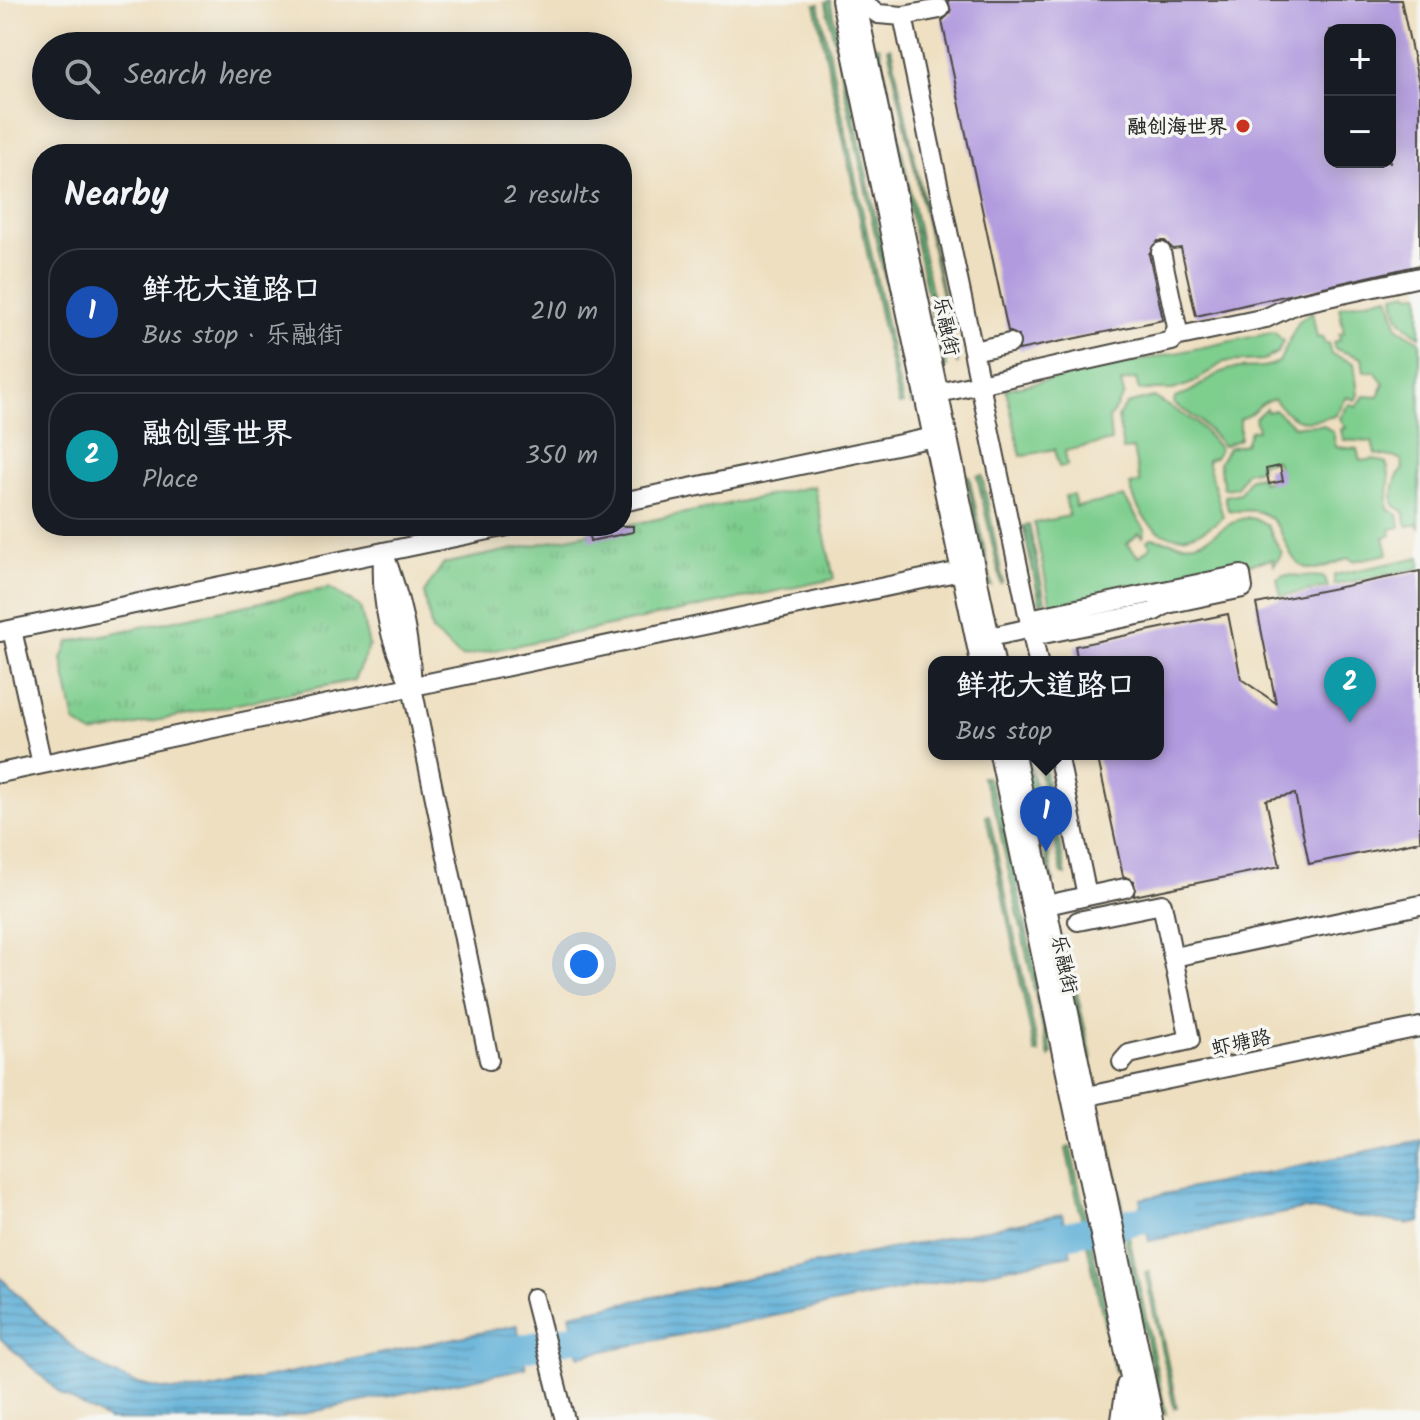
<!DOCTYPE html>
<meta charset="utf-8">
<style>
body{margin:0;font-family:Kalam,"LXGW WenKai TC",sans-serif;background:#242831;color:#f1f3f6}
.controls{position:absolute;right:24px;top:24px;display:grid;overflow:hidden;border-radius:16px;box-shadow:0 4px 20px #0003}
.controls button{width:72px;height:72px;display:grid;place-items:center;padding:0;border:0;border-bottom:2px solid #363941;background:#171b24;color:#f1f3f6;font:40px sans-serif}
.you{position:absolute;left:584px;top:964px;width:28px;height:28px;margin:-20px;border:6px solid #fff;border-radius:50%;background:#1a73e8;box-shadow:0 0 0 12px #1a73e833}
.badge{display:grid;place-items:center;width:52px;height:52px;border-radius:50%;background:#c8321e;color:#fff;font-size:26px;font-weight:700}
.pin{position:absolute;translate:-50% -66px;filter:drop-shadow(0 2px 4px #0008)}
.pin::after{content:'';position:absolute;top:42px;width:28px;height:24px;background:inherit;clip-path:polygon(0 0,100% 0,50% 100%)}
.popup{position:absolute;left:928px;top:656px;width:236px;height:104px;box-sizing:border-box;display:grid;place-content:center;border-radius:16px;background:#171b24;filter:drop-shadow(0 2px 6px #0005);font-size:26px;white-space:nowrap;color:#9ea1a6}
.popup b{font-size:30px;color:#f1f3f6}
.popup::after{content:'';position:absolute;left:50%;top:100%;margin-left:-16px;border:16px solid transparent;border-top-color:#171b24}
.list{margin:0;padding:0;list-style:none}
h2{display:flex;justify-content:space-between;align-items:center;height:104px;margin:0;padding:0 32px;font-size:34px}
h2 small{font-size:26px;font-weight:400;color:#9ea1a6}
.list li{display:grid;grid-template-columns:52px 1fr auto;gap:24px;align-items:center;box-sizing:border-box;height:128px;margin:0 16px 16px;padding:0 16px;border:2px solid #363941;border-radius:32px}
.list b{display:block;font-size:30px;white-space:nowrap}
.list p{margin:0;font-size:26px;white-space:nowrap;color:#9ea1a6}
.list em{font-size:26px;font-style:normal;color:#9ea1a6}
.icon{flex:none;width:44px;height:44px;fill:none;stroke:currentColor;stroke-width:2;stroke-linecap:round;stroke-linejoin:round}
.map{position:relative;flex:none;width:1420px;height:1420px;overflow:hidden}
.search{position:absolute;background:#171b24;box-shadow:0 4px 20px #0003;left:32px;top:32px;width:600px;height:88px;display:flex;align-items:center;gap:20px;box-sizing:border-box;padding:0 28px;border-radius:44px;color:#9ea1a6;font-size:30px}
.panel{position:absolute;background:#171b24;box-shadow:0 4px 20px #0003;left:32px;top:144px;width:600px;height:392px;border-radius:32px}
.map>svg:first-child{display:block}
.grass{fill:#7ece8e;stroke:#547c5c;stroke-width:2}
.forest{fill:url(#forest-firs);stroke:#486e52;stroke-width:2}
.park{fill:url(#park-tufts);stroke:#547c5c;stroke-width:2}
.water{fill:url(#water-rules);stroke:#446c81;stroke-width:2}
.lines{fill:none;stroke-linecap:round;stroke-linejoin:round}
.river{stroke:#5caed7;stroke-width:28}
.building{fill:#b19ade;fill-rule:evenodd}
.minor-casing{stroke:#484641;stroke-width:22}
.minor{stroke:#fff;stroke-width:18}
.poi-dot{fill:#c8321e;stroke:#f6f6f2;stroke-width:3}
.labels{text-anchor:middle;stroke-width:7;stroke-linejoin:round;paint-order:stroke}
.poi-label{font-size:20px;font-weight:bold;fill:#2b2b2b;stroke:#f6f6f2;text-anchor:end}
.street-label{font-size:20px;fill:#2b2b2b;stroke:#f6f6f2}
</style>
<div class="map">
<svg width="1420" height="1420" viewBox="0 0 1420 1420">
<defs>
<pattern id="forest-firs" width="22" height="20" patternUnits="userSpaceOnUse" patternTransform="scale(2)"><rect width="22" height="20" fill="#66b179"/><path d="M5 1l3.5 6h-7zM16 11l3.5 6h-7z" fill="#549063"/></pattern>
<pattern id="park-tufts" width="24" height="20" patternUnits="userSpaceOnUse" patternTransform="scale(2)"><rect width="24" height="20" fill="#7ece8e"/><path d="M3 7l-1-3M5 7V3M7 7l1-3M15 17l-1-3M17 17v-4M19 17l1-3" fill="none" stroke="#6db17b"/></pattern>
<pattern id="water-rules" width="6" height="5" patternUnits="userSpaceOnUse" patternTransform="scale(2)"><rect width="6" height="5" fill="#5caed7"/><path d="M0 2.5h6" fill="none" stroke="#4c8eaf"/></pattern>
</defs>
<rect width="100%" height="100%" fill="#f6f6f2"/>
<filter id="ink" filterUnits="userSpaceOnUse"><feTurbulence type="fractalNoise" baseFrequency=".0125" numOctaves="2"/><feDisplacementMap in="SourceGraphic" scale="16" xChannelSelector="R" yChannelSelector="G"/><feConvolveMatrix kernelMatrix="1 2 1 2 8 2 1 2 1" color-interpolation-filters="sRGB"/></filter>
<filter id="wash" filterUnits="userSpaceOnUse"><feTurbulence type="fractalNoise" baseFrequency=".006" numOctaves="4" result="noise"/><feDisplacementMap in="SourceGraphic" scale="32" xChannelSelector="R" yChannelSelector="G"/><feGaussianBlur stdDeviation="1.8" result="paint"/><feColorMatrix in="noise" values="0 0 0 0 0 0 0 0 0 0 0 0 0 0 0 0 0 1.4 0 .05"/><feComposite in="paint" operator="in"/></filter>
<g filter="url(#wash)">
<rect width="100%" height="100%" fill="#eedfc0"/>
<path class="grass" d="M1408,292L1411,295L1420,293V336C1402,325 1396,318 1394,295Z
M1389,296L1398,328L1420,341L1419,529L1418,524L1407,526L1404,512L1394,505C1392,492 1394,478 1403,469L1401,459L1375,454L1372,442L1343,440L1341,429L1346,428L1340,418L1349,404L1357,407L1364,396L1378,397L1384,384L1375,371L1364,372L1362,358L1335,349L1333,342L1340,340L1339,334L1344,333L1339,307Z
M1312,312L1317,338L1323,337L1324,343H1328L1331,354L1354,363L1358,395L1355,400L1347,397L1335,416C1303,423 1295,426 1274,399C1258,402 1254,415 1240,419V439L1223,446L1200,421L1174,404L1175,398C1197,392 1211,374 1227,370C1245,365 1261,371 1279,362L1299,321Z
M1274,332L1283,341L1278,352L1264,360L1224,362L1193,383L1173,390H1139L1136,379L1121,382L1124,395L1109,419L1111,441L1065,451L1067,466L1059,467L1055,449L1021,456L1006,389Z
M1154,397L1197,423L1220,449L1215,458L1207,460L1223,517C1180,553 1144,538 1130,485L1140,483L1133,449L1123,450L1118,416L1127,404Z
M1266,408L1267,412L1275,410L1294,426L1323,425L1333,432L1336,447L1357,449L1360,461L1375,459L1386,463C1393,479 1386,492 1388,509L1398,515L1400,527L1390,529L1391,535L1384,537L1388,554L1353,561L1349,558C1339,561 1322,569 1315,569C1283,570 1290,527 1264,514C1251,507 1240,513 1228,510L1225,496L1240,493L1250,478L1261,476L1262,482L1279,478L1276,460L1259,463L1260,469L1246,472L1237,487L1224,489L1219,463L1228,448L1245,444L1250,431L1258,430L1255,418Z
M1073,495L1076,507L1124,497L1145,530L1143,537L1139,533L1127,544L1139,557L1151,546L1147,541L1150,538C1165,539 1177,546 1194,543C1221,539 1237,503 1267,525L1282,554L1274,565L1273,559L1051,605L1034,523L1069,516L1065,496Z
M1420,557V568L1334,585V575Z
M1284,575L1324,577L1328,587L1281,596L1277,579Z"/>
<path class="forest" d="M830,0L914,401L911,404L826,3Z
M815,4H819L903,404L899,405Z
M875,45L880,47L947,367L943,369Z
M891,47L958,363L957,364L888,48Z
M966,475L969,476L992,586L988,585Z
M982,475L1003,581L1001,583L977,476Z
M1029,525L1045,601L1040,603L1023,526Z
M1022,754H1028L1054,882H1051Z
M1036,754H1041L1066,875L1062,874Z
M982,777H987L1003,817L1052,1053L1049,1057L995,809Z
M989,815L1039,1053H1035L986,816Z
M1064,937L1092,1058L1088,1061L1062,938Z
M1108,1142L1110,1145L1166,1414L1161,1412L1105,1143Z
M1070,1146L1119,1369L1115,1372L1066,1149Z
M1149,1271L1177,1407L1174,1408L1145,1272Z"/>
<path class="park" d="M814,486L834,579L461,657L432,631L424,593L443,564Z
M329,588L360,607L369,646L354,680L92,734L75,723L62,659L69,642Z"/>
<path class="water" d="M1420,1140V1222L1410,1224L1304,1209L1149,1241L1140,1199Z
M1062,1214L1071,1255L579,1356L570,1314Z
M0,1277C64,1340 109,1399 207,1390L517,1325L526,1368L273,1420H108L61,1394L0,1338Z"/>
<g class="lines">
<path class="river" d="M1032,1242L1180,1212
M484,1356L612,1330"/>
</g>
<g id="blocks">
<path class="building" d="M948,0H1401L1420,89V265L1196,316L1181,248L1173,249L1165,241H1158L1149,254L1163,320L1019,350V336L1008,331L942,21L951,12ZM1330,30H1390V162H1330Z
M1280,466L1283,481L1269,484L1266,469Z
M597,526H633V532L590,541L588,528Z
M1420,571V841L1309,864L1295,794L1266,800L1280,866L1134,896V881L1123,876L1097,754H1158V662H1078L1075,646L1228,614L1241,679L1276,703L1256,604Z"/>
</g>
</g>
<g filter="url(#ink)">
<use href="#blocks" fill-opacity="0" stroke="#484641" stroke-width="2"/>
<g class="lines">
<defs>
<path id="minor" d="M841,0L980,662
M856,0L995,662
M860,0L878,14L903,16L1038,662
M903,16L940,9
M1175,337L1266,318L1296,304L1420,277
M973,351L1010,343
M939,393L1172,341L1177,327L1161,252
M622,502L944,435
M383,552C401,597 410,639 412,687L489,1060
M383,559C381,603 390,641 409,681
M1029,619L1241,575L1243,588L1167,604L1153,612L1033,636
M12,630L42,764
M0,632L508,526
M990,637L1031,628
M999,754L1139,1420
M1015,754L1154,1420
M0,773L975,568
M1087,896L1125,888
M1038,907L1087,896L1058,754
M1078,921L1162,904L1190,1040L1129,1054L1122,1062
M1174,957L1420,905
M1078,1098L1420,1027
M534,1298L565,1420
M1121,1420L1126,1385"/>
</defs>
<use href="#minor" class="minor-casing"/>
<use href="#minor" class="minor"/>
</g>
</g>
<circle class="poi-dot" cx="1243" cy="126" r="8"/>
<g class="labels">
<g class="poi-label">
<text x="1227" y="133">融创海世界</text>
</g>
<g class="street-label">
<text transform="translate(947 326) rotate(78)" y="7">乐融街</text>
<text transform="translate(1065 964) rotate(78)" y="7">乐融街</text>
<text transform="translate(1241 1042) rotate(-12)" y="7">虾塘路</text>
</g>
</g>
</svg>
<div class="controls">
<button>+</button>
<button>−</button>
</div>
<div class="you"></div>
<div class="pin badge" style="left:1046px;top:852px;background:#1a4fb4">1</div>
<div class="popup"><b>鲜花大道路口</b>Bus stop</div>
<div class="pin badge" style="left:1350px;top:723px;background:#0f9aa8">2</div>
<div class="search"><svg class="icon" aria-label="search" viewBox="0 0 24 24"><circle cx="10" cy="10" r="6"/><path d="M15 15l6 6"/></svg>Search here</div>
<section class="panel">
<h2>Nearby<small>2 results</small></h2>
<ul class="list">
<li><span class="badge" style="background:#1a4fb4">1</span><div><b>鲜花大道路口</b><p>Bus stop · 乐融街</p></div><em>210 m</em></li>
<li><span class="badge" style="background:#0f9aa8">2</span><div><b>融创雪世界</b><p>Place</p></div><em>350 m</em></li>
</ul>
</section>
</div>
